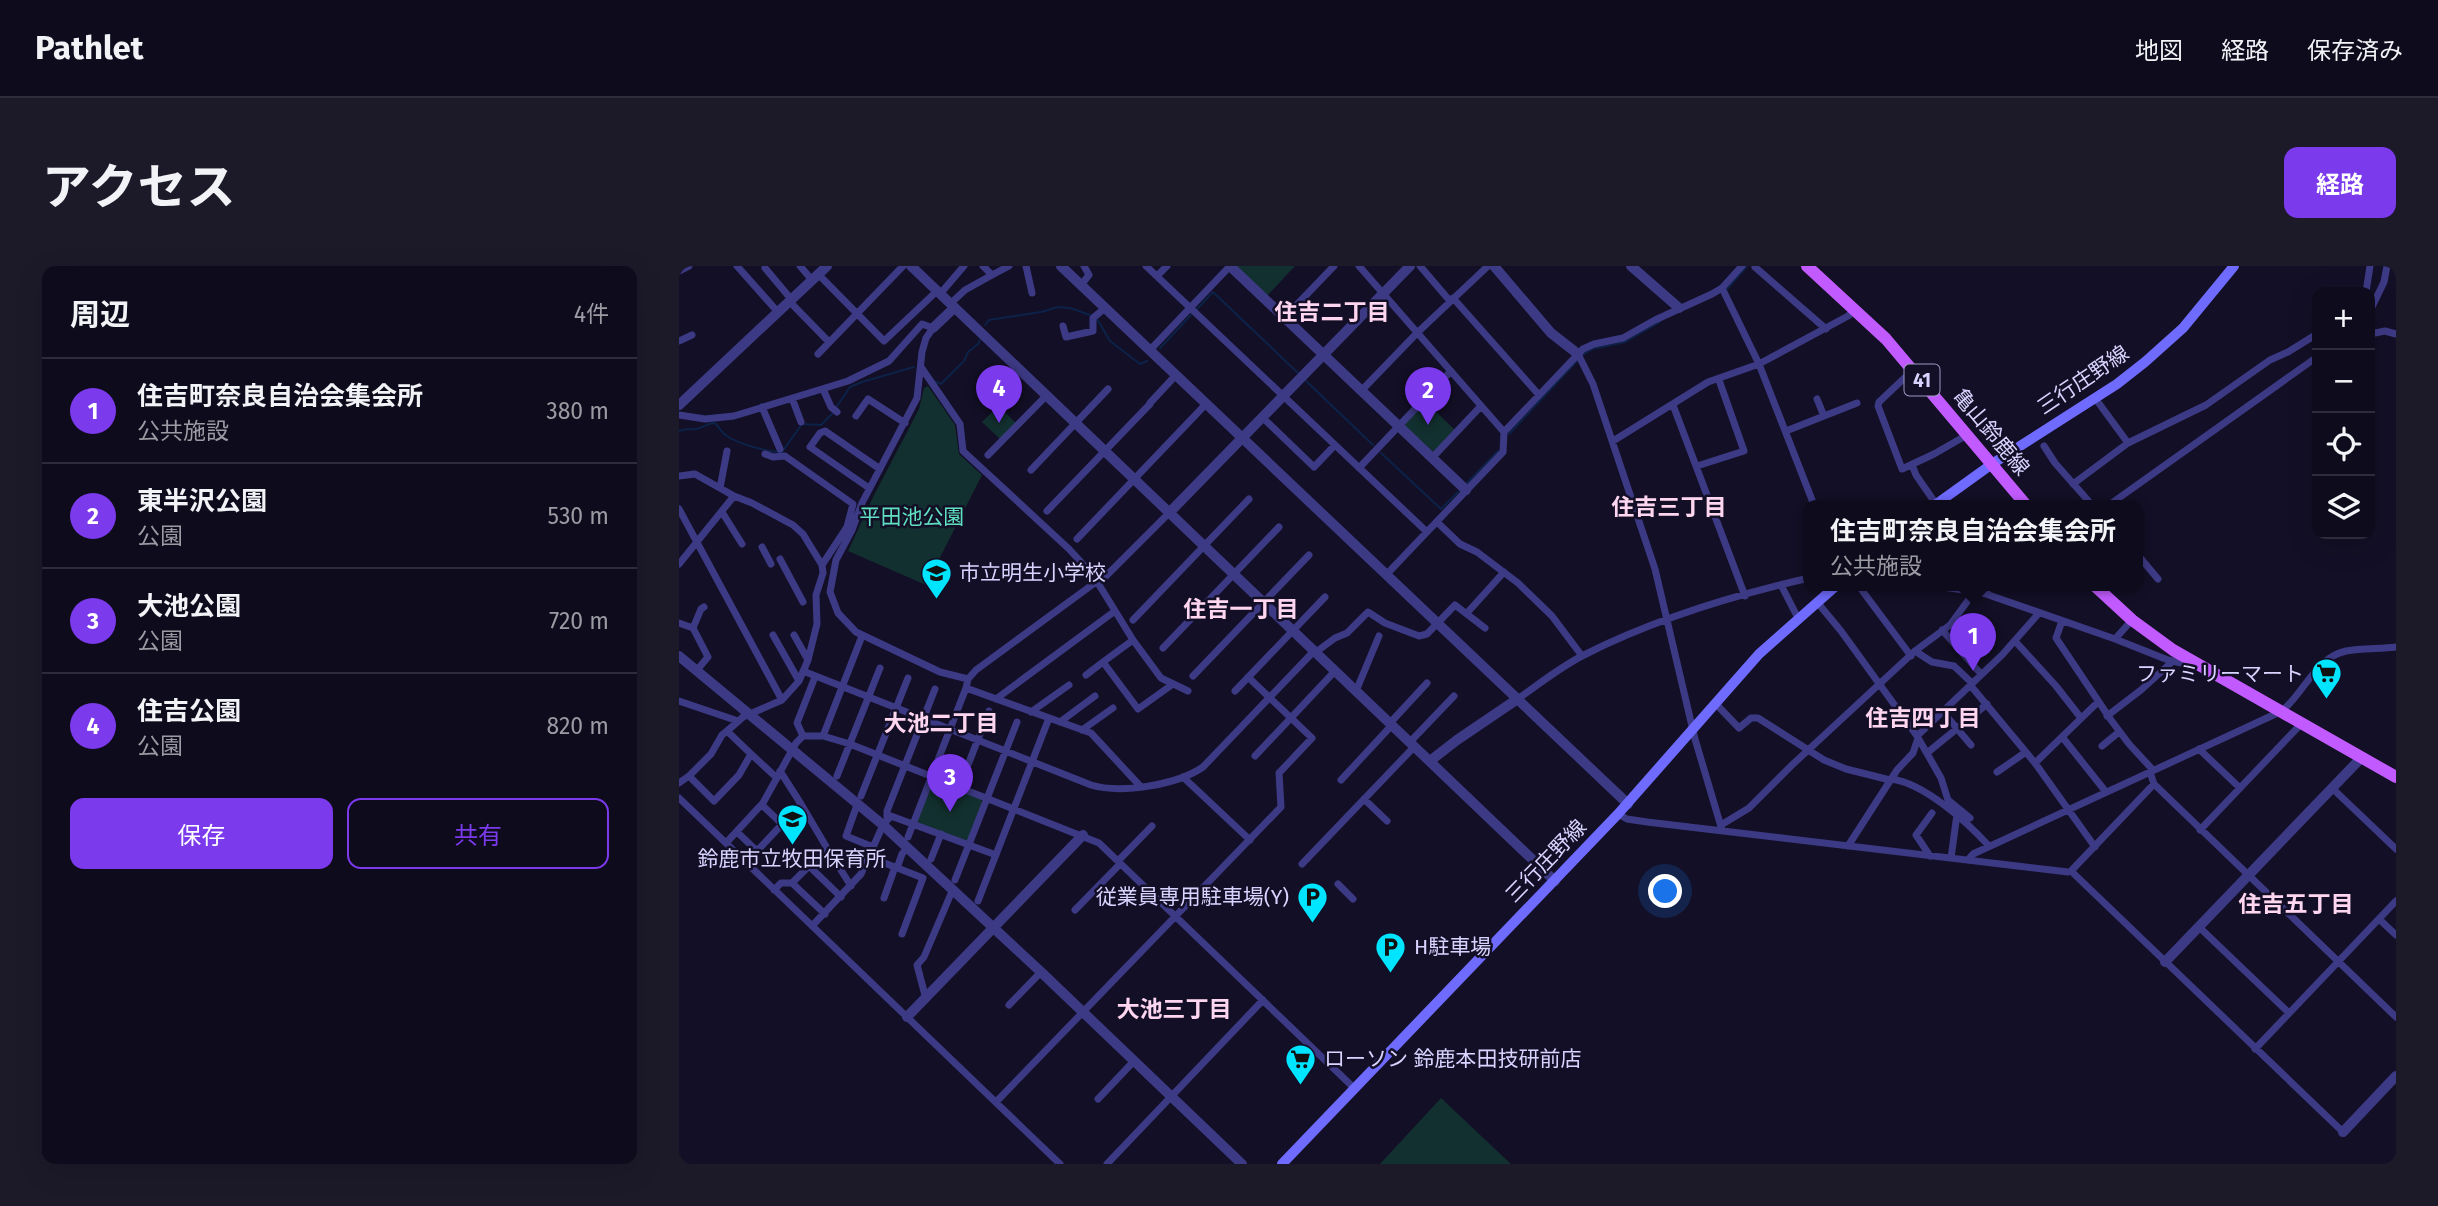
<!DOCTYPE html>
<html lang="ja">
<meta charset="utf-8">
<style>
body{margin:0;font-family:"Fira Sans","Noto Sans JP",sans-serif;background:#1c1929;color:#f1f3f6}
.controls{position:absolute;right:21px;top:21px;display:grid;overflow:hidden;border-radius:14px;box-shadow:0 7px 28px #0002}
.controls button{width:63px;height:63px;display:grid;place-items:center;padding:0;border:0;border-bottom:2px solid #2e2b3b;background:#0e0b1c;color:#f1f3f6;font:35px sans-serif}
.you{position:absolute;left:987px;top:626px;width:24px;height:24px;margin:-18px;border:5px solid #fff;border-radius:50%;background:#1a73e8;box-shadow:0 0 0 10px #1a73e833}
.badge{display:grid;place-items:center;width:46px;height:46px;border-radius:50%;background:#7c3aed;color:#fff;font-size:23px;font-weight:700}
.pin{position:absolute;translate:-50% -58px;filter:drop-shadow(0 2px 4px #0008)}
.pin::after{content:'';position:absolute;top:37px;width:24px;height:21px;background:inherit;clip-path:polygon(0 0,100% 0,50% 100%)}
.popup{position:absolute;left:1124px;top:234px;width:340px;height:91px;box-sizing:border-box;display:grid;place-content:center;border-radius:14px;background:#0e0b1c;filter:drop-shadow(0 2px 5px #0005);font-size:23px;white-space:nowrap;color:#9b9ba3}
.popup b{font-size:26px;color:#f1f3f6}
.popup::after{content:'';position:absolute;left:50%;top:100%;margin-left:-14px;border:14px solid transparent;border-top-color:#0e0b1c}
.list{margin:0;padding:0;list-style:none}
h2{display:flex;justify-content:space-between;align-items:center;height:91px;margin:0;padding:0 28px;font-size:30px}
h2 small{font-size:23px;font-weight:400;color:#9b9ba3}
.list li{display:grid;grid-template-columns:46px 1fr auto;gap:21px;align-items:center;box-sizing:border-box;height:105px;padding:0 28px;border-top:2px solid #2e2b3b}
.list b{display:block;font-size:26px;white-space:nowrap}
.list p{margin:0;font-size:23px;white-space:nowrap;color:#9b9ba3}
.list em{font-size:23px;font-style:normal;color:#9b9ba3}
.actions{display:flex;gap:14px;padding:21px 28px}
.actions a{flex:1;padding:16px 0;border:2px solid #7c3aed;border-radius:14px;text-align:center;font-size:24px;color:#7c3aed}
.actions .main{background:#7c3aed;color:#fff}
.icon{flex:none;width:38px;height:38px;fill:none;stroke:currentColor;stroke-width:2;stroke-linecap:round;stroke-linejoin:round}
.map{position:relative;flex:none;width:1717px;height:898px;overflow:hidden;border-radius:14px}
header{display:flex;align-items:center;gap:42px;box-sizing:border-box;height:98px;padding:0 35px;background:#0e0b1c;border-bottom:2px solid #2e2b3b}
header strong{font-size:33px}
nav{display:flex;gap:38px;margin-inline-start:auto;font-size:24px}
.intro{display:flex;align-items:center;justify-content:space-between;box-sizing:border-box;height:168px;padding:0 42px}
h1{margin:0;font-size:49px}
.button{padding:18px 32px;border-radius:14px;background:#7c3aed;color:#fff;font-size:24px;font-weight:700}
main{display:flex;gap:42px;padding:0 42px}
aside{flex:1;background:#0e0b1c;border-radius:14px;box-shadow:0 7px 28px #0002}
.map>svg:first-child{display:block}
.green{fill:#12302f}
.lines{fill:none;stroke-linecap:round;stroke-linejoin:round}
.stream{stroke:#0c2248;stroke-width:2}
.minor{stroke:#3d3a85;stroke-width:7}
.tertiary{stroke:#3d3a85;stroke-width:10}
.secondary{stroke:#6f6bff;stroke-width:10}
.primary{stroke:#c25bff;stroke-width:12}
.labels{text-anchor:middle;stroke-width:5;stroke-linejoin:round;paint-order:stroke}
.shield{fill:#130f26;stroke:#9e99be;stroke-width:2}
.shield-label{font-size:19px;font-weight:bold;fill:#d9d4ff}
.street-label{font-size:21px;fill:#d9d4ff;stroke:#130f26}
.park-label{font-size:21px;fill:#5fe0c0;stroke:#130f26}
.poi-label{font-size:21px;fill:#d9d4ff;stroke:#130f26;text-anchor:start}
.neighbourhood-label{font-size:23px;font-weight:bold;fill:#ffd6f0;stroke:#130f26}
</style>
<header>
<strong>Pathlet</strong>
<nav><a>地図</a><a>経路</a><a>保存済み</a></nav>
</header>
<div class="intro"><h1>アクセス</h1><a class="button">経路</a></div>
<main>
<aside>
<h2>周辺<small>4件</small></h2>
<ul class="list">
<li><span class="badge">1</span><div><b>住吉町奈良自治会集会所</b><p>公共施設</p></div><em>380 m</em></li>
<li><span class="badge">2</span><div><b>東半沢公園</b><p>公園</p></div><em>530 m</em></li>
<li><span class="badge">3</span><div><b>大池公園</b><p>公園</p></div><em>720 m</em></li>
<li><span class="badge">4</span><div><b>住吉公園</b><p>公園</p></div><em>820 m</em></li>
</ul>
<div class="actions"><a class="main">保存</a><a>共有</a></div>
</aside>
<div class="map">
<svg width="1717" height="898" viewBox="0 0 1717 898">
<rect width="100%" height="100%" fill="#130f26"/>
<path class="green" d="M557,0H616L588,30Z
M249,120L276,159L280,188L303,209L247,319L169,285L194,231L240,143L245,122Z
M747,136L776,164L755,186L726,161V157Z
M319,140L337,157L322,174L303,156Z
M253,514L302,533L303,537L288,576L238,557Z
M762,832L832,898H701Z"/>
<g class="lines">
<path class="stream" d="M1048,23L1068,0
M517,44L534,26L619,107
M418,53L431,75L461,98L468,95
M306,59L310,54L362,46L379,41L391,42L411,49
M481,82L512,49
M904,89L913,83L946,76L981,56
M255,115L262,118L285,95L289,86L299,78L301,74
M627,115L694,179
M156,143L171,121L183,116L235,101
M0,165C7,162 9,164 16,163C24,163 27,157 36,157C40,161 43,167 48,170C57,177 91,187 103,186L123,158L142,159L153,148
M830,168L898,95
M702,187L762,243L779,226
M788,217L819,185"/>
<path class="minor" d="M58,0L98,45
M121,0L133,14
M347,0L353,27
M467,0L748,266
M680,0L825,166
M741,0L771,35
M1076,1L1147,63
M86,2L112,33
M0,5L10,0
M139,8L205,75L258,25
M313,9L330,0
M478,10L488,0
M402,19L410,9L405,0
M1043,22L1080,98L1169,50L1176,44
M1687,26L1691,0
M261,28L285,0
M774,32L860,129
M110,35L150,76
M271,38L286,24L313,9L304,0
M1691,45L1705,16L1708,0
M606,51L655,0
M384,60L387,71L414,65V52L426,42
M1691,68L1706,65L1717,68
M0,75L13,69
M471,84L551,0
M139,88L224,0
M899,88L914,118L976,303L1016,473L1043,564
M242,101L281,158L284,185L390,283L414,309L454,374L482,412L509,425
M1235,103L1200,136L1199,140L1223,203L1255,188L1288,169
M144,123L152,141L158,146
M682,125L738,67L809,0
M113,132L122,156
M1416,132L1449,177
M1138,133L1145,150
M471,137L497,109
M994,139L1066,330
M83,141L101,183
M0,149L26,153L55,150L169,115L210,95L243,58L254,62L247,72L243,86L238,132L183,237L173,264L157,294L151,326L159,347L177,366L261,406L289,413
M177,150L189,133L226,157
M584,152L635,201L656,179
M1107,165L1178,137
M934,175L1029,116L1080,98L1135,239
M1365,180L1376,197L1413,239
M86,188L94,191L106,190L174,238L168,261
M309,189L368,129
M753,192L802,140
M1233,199L1237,209L1257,238
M1018,200L1065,185L1040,114
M680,202L772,105
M352,204L429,123
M0,210L16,208L55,230L73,237L114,259L124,268L143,299L144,307L137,329L138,358L129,394L120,415L103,434L64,451L48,465L72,488
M1394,218L1449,177L1527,139L1591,94L1609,86L1638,68
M41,222L48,185
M190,222L131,181L141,167L146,165L201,203
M1430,239L1638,91
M0,243L103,434
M368,245L471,138
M43,246L63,278
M758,256L781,278L798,286L839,317L873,350L903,390
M398,273L527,138
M83,281L92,298
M1458,288L1479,313
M101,293L124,336
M0,298L55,230
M143,299L168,261L171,263
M707,309L824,186L825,166L904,83L915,78L944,72L976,54L1033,28L1043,22L1063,0
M1102,319L1119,352
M1179,319L1232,390
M1251,319L1304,327L1436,373L1489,394L1511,399
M1304,327L1314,319
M1138,336L1162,365L1238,470L1262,512L1269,534L1291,552
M788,347L825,306
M454,354L570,233
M1383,355L1377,372L1432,454L1450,478L1474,504
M0,357L14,362
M1263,364L1302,408
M94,369L120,415
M115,369L129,394
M1436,373L1453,354
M454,374L424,396L459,443L494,418
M1336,375L1377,420L1402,452
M484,382L600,261
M1236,385L1253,396L1275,400L1293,417
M637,386L656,372L668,367L689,346L706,357L740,370L748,368L776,339L806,362
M18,404L29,391L14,362L22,343L25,341
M124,405L412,519C442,528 498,519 524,501L635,385
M407,409L424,396
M514,410L630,289
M1292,420L1356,497L1416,581
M556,425L646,331
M677,425L700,370
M317,433L436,345
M837,434C859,419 881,401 905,389C972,355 1056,329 1130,312
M0,435L59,455
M1036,437L1060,462L1072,452H1079L1145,494L1167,503L1211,514
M352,446L390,419
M1264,446L1292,479
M1428,450L1462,424L1494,395
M381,456L416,430
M711,457L748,417
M403,464L434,442
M124,470L118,457L136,411
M144,470L183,370
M1238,470L1323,389L1360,347
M1384,472L1427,526
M731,476L775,430
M1423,480L1440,466
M1520,483L1561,522
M1248,487L1308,438
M576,490L656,405
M1356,497L1419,436
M101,505L122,538
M1318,506L1347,486
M1471,506L1475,518L1717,751
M10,510L32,488L43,469L48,465
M158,510L201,402
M504,511L571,574
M1212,513C1245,517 1288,556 1310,580
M662,514L713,459
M0,517L10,510L35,535L60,509L72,488L98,512
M462,521L412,467L287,422L289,413L297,404L417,316L424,313L490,247
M280,522L310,445
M1653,522L1717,583
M182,530L229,412
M0,532L381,898
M685,533L708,555
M83,539L103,558
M178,539L167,570L194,581
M939,548L948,553L968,556L1389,606L1392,605L1664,866
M208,553V545L256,423
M1042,559L1070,542L1113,499L1236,385L1271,359L1296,325
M1521,564L1622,458
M58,566L78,585L122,538L148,582
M229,571L287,422
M47,577L84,537L117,477L124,470H144L171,478L420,577L675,822
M1169,580L1218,504L1234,487L1239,472
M1251,590L1237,569L1253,547
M190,591L244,612L223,668
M1272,592L1278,548
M252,593L262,568
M1289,594L1294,588L1603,445C1625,427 1637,391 1667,385C1683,382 1701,383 1717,381
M439,595L473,560
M623,598L735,481
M130,600L148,582L172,620
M218,602L223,588L228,582
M1392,605L1475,518
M276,614L338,456
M113,617L130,600L162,631
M659,618L674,633
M95,624L102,617H113L146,648
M205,632L216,601
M299,635L370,452
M396,644L441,598
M1700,653L1717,669
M133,660L182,608L204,559L212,550L317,589
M1520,661L1610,747
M247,733L238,699L245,691L274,623
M330,739L362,706
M1576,783L1717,635
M419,833L455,795
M317,836L602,541L600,507L633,472L569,411
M428,898L584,734"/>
<path class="tertiary" d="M232,0L876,615
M382,0L949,538
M551,0L787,224
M815,0L872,67L899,88
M952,0L1000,42
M254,62L275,42
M0,139L148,0
M490,247L731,0
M0,390L204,559L362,706L563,898
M751,495L778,474L837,434
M1486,696L1683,491
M228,751L404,569
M1664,866L1717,810"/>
<path class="secondary" d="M1256,239L1313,198L1438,118L1466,96L1504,62L1555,0
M603,898L939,548L1080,388L1158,319"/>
<path class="primary" d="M1128,0L1207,73L1347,239
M1415,319L1453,354L1494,384L1717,511"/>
</g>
<defs>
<symbol id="school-pin" viewBox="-11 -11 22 30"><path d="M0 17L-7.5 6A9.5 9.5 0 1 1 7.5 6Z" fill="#00e5ff" stroke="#130f26"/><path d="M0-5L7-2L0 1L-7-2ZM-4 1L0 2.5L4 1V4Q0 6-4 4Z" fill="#111"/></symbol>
<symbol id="supermarket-pin" viewBox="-11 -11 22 30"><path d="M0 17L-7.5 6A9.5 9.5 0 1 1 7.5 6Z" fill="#00e5ff" stroke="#130f26"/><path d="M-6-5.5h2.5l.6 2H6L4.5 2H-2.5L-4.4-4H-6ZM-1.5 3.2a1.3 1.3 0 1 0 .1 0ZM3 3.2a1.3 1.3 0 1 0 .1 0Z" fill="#111"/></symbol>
<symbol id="parking-pin" viewBox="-11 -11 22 30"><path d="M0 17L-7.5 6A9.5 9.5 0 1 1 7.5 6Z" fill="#00e5ff" stroke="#130f26"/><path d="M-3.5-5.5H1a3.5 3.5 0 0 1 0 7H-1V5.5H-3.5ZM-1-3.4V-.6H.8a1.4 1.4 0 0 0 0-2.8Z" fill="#111"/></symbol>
</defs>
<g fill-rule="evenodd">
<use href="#school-pin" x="240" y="290" width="35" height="47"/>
<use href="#supermarket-pin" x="1630" y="390" width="35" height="47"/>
<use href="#school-pin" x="96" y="536" width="35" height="47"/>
<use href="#parking-pin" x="616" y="614" width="35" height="47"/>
<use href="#parking-pin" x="694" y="664" width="35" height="47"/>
<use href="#supermarket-pin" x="604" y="776" width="35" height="47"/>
</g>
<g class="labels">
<rect class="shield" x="1225.5" y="98.5" width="35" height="31" rx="5"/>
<g class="shield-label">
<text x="1243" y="121">41</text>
</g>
<g class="street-label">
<text transform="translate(1404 114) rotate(-34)" y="7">三行庄野線</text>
<text transform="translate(1312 166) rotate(50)" y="7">亀山鈴鹿線</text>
<text transform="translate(867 595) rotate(-46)" y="7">三行庄野線</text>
</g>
<g class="park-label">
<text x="233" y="258">平田池公園</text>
</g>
<g class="poi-label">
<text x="280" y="314">市立明生小学校</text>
<text x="1625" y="415" text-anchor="end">ファミリーマート</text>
<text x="113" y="600" text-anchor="middle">鈴鹿市立牧田保育所</text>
<text x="610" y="638" text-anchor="end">従業員専用駐車場(Y)</text>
<text x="735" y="688">H駐車場</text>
<text x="645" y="800">ローソン 鈴鹿本田技研前店</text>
</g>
<g class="neighbourhood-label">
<text x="653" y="54">住吉二丁目</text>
<text x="990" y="249">住吉三丁目</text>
<text x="562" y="351">住吉一丁目</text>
<text x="1244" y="460">住吉四丁目</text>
<text x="262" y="465">大池二丁目</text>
<text x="1617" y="646">住吉五丁目</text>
<text x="495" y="751">大池三丁目</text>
</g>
</g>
</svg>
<div class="controls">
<button>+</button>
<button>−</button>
<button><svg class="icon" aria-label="locate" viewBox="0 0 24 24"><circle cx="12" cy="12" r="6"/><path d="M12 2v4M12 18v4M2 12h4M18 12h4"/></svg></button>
<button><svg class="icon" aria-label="layers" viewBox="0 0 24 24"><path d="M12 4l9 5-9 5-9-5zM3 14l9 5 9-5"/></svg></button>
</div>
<div class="you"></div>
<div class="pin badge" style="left:1294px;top:405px">1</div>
<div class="popup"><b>住吉町奈良自治会集会所</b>公共施設</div>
<div class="pin badge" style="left:749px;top:159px">2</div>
<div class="pin badge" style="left:271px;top:546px">3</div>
<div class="pin badge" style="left:320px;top:157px">4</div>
</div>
</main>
